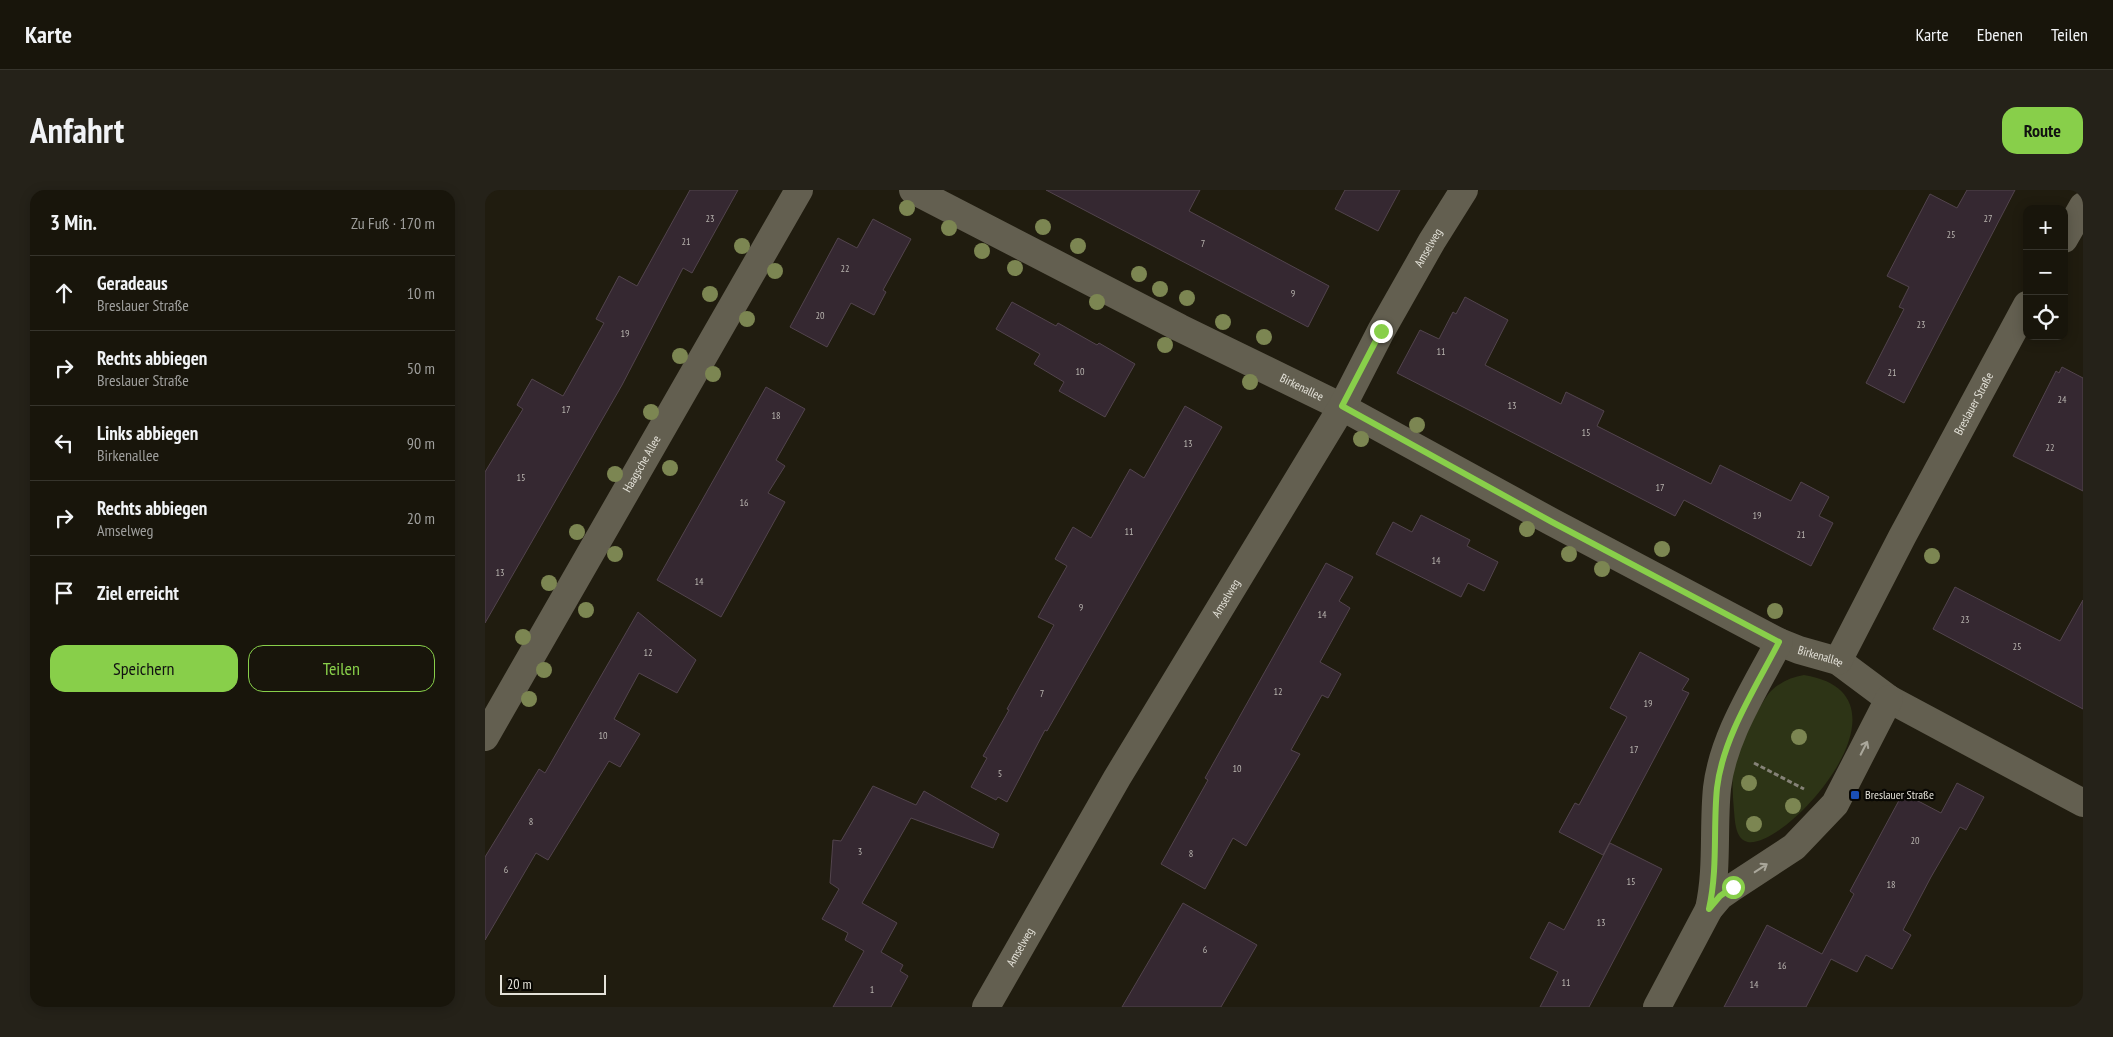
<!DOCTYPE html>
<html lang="de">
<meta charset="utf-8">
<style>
body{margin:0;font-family:"PT Sans Narrow",sans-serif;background:#252219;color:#f1f3f6}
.controls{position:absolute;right:15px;top:15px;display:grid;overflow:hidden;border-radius:10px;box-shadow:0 2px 12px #0003}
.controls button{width:45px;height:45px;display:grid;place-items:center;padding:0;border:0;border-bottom:1px solid #36342c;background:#18150b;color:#f1f3f6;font:25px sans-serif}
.scale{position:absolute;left:15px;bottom:12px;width:106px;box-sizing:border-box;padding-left:5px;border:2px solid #e4e2d9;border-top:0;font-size:14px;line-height:18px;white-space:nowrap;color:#e4e2d9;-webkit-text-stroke:4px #080703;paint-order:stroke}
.stop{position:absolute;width:15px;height:15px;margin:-11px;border:4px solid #88cf4a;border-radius:50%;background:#fff}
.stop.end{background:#88cf4a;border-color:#fff;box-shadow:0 1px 5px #0008}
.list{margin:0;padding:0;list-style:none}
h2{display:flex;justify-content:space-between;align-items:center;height:65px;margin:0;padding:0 20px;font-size:21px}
h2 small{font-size:16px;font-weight:400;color:#9f9f9d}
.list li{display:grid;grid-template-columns:32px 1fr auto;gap:15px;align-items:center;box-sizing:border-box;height:75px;padding:0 20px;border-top:1px solid #36342c}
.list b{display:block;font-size:19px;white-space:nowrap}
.list p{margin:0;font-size:16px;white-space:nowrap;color:#9f9f9d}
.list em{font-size:16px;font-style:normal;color:#9f9f9d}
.actions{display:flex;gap:10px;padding:15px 20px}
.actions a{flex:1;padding:11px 0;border:1px solid #88cf4a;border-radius:15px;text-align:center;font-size:18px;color:#88cf4a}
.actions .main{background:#88cf4a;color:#111}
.icon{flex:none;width:28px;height:28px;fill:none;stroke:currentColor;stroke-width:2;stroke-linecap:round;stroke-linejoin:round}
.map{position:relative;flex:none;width:1598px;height:817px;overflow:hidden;border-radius:15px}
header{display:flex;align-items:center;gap:30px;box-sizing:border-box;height:70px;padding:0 25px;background:#18150b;border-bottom:1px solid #36342c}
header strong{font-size:24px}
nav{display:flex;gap:28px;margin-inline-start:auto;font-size:18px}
.intro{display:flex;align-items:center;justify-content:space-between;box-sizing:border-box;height:120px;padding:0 30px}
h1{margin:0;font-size:35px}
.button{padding:12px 22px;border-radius:15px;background:#88cf4a;color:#111;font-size:18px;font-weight:700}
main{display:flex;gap:30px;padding:0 30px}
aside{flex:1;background:#18150b;border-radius:15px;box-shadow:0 2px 12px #0003}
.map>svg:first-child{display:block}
.grass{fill:#2d3416}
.building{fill:#352831;stroke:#52444d}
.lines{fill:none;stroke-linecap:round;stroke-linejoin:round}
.path{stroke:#858277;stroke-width:3;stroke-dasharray:5 2.5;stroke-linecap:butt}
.minor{stroke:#635f50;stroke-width:28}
.tree{fill:#7c8652}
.oneway{stroke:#aaa79b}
.route{stroke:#88cf4a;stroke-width:6}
.transit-dot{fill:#1a4fb4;stroke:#080703;stroke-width:2}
.labels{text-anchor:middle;stroke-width:4.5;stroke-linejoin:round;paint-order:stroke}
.number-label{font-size:10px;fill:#b8b4af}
.street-label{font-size:12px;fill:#e4e2d9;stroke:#080703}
.poi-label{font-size:12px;fill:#e4e2d9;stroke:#080703;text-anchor:start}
</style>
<header>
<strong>Karte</strong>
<nav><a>Karte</a><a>Ebenen</a><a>Teilen</a></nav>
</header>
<div class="intro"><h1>Anfahrt</h1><a class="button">Route</a></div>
<main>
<aside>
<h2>3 Min.<small>Zu Fuß · 170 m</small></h2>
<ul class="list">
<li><svg class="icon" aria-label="ahead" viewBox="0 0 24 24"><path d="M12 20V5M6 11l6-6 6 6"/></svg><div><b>Geradeaus</b><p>Breslauer Straße</p></div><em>10 m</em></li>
<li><svg class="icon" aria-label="right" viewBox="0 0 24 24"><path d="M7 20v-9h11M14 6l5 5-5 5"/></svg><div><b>Rechts abbiegen</b><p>Breslauer Straße</p></div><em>50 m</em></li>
<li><svg class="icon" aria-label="left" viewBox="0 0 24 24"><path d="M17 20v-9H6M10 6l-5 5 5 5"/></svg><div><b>Links abbiegen</b><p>Birkenallee</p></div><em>90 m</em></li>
<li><svg class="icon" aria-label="right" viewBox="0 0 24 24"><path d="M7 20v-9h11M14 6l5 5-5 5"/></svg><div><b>Rechts abbiegen</b><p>Amselweg</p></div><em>20 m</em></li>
<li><svg class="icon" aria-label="arrive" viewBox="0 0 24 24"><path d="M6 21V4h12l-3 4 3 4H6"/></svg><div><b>Ziel erreicht</b></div></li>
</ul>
<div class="actions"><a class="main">Speichern</a><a>Teilen</a></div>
</aside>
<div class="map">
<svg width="1598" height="817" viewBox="0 0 1598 817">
<rect width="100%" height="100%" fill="#201c0f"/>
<path class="grass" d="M1319,485C1443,505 1294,668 1260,651C1250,646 1250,630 1249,621C1248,608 1247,595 1248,583C1250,566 1274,513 1286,501C1295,492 1307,487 1319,485Z"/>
<path class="building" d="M205,0H253L207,83L198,78L137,195L0,433V282L38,219L32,215L47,189L78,206L119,133L111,129L134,86L152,96Z
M561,0H715L704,21L844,96L823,137Z
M860,0H915L893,41L850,19Z
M1482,0H1530L1419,213L1381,193L1419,119L1414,117L1424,97L1402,86L1445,4L1472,18Z
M388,29L426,49L398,100L401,102L389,125L366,113L342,157L305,137L353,48L372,58Z
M980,107L1023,130L1000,175L1076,214L1081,202L1119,221L1112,236L1226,294L1235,275L1306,311L1316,292L1344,307L1334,326L1348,333L1326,376L1199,310L1190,326L912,183L935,140L954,149L968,122L971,124Z
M527,112L571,136L573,133L612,155L614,153L650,174L620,227L574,201L579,192L549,174L555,164L511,139Z
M1577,177L1598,188V301L1528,266L1571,181L1574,183Z
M281,197L320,219L291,270L300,276L283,303L300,312L236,427L172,390Z
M700,216L737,237L562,541L560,540L522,612L513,607L511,610L486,597L502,568L498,566L524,520L522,519L569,435L553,427L582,376L570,369L588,337L606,348L645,279L659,288Z
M936,325L985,350L982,356L1013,372L999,401L983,393L976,407L891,364L908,332L927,342Z
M841,373L868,387L854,411L865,418L835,472L856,484L843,508L837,505L806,560L815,564L761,656L748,648L720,699L676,674L723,590L720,588Z
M1470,397L1575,451L1598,410V519L1448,439Z
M153,422L211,470L192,503L154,483L129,529L155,544L135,577L124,571L63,670L51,663L0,750V667L54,579L60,583Z
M1155,462L1204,489L1197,500L1204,503L1118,665L1074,642L1090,613L1094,615L1142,527L1125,518Z
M1472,593L1499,607L1481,640L1475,637L1446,687L1418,740L1426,745L1407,779L1381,765L1372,782L1346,769L1321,817H1239L1282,735L1337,764L1369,704L1365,701L1418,603L1456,623Z
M388,596L431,615L439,601L514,644L508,658L426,628L377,713L412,733L396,762L418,775L415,781L423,786L406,817H348L379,761L360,750L363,743L337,729L354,699L345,693L348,650L356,651Z
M1125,653L1177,679L1104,817H1055L1073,782L1045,768L1064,732L1079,740Z
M698,713L772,755L736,817H637Z"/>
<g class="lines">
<path class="path" d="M1269,573L1319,599"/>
<g class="minor">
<path id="s1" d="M428,0L695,138L857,217L1067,332L1294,452L1314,460L1353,471L1404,509L1598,613"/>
<path d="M1579,49L1598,16"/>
<path id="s2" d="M1353,471L1417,347L1542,115"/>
<path id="s3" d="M0,547L314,0"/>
<path d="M1224,719C1233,679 1228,638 1232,598C1238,546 1271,497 1294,452"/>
<path id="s4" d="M501,817L632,588L857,217L896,141L947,51L979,0"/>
<path d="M1172,817L1224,719L1235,706L1248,697L1309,657L1350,614L1404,509"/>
</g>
</g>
<g class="tree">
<circle cx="422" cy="18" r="8"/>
<circle cx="558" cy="37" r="8"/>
<circle cx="464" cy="38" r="8"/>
<circle cx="257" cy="56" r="8"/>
<circle cx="593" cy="56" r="8"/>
<circle cx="497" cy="61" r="8"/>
<circle cx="530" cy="78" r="8"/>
<circle cx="290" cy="81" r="8"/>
<circle cx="654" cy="84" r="8"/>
<circle cx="675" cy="99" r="8"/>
<circle cx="225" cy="104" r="8"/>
<circle cx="702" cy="108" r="8"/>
<circle cx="612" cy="112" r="8"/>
<circle cx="262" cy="129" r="8"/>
<circle cx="738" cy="132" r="8"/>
<circle cx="779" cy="147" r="8"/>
<circle cx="680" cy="155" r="8"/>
<circle cx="195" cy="166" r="8"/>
<circle cx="228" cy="184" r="8"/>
<circle cx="765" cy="192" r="8"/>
<circle cx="166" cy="222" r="8"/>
<circle cx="932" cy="235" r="8"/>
<circle cx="876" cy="249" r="8"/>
<circle cx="185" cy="278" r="8"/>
<circle cx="130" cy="284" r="8"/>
<circle cx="1042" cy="339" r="8"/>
<circle cx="92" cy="342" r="8"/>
<circle cx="1177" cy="359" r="8"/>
<circle cx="130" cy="364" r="8"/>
<circle cx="1084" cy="364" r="8"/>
<circle cx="1447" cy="366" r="8"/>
<circle cx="1117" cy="379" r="8"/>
<circle cx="64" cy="393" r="8"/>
<circle cx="101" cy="420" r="8"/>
<circle cx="1290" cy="421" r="8"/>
<circle cx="38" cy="447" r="8"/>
<circle cx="59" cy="480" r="8"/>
<circle cx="44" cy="509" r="8"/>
<circle cx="1314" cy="547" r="8"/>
<circle cx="1264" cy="593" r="8"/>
<circle cx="1308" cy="616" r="8"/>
<circle cx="1269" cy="634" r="8"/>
</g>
<defs><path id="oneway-shaft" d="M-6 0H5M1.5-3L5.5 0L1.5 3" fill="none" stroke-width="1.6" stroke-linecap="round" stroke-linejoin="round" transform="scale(1.25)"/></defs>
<g class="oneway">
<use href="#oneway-shaft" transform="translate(1379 558) rotate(-63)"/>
<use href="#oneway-shaft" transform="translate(1276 678) rotate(-33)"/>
</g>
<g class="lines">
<path class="route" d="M896,141L857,216L1067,332L1294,452C1271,497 1238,547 1232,598C1228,638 1233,678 1224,719L1235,706L1248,697"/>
</g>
<rect class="transit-dot" x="1365" y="600" width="10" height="10" rx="2.5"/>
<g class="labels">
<g class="number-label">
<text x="225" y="32">23</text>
<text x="1503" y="32">27</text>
<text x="1466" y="48">25</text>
<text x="201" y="55">21</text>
<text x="718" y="57">7</text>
<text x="360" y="82">22</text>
<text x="808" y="107">9</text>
<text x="335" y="129">20</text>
<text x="1436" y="138">23</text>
<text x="140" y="147">19</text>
<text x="956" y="165">11</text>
<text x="595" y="185">10</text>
<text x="1407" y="186">21</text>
<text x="1577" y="213">24</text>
<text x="1027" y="219">13</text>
<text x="81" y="223">17</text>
<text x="291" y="229">18</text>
<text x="1101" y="246">15</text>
<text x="703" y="257">13</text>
<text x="1565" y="261">22</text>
<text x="36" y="291">15</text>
<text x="1175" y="301">17</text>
<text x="259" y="316">16</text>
<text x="1272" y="329">19</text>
<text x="644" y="345">11</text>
<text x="1316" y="348">21</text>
<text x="951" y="374">14</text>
<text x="15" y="386">13</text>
<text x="214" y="395">14</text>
<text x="596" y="421">9</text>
<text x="837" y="428">14</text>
<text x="1480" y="433">23</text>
<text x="1532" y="460">25</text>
<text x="163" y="466">12</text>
<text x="793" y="505">12</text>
<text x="557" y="507">7</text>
<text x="1163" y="517">19</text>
<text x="118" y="549">10</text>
<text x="1149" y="563">17</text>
<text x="752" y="582">10</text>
<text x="515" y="587">5</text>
<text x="46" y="635">8</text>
<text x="1430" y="654">20</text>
<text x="375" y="665">3</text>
<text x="706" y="667">8</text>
<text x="21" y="683">6</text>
<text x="1146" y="695">15</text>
<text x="1406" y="698">18</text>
<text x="1116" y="736">13</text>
<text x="720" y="763">6</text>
<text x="1297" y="779">16</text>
<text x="1081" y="796">11</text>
<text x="1269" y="798">14</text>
<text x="387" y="803">1</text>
</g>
<g class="street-label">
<text dy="4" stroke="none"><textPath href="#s4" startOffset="879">Amselweg</textPath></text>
<text dy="4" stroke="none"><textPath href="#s1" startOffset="436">Birkenallee</textPath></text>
<text dy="4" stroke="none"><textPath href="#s2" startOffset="291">Breslauer Straße</textPath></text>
<text dy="4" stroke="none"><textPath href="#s3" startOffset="315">Haagsche Allee</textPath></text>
<text dy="4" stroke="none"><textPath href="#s4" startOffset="474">Amselweg</textPath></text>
<text dy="4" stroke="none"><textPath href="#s1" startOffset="1021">Birkenallee</textPath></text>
<text dy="4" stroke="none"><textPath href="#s4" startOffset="69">Amselweg</textPath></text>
</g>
<g class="poi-label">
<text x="1380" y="609">Breslauer Straße</text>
</g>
</g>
</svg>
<div class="controls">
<button>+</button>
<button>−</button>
<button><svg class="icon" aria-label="locate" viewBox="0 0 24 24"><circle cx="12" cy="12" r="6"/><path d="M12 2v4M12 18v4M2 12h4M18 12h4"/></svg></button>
</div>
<div class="scale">20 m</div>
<div class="stop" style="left:1248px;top:697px"></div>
<div class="stop end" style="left:896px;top:141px"></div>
</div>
</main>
